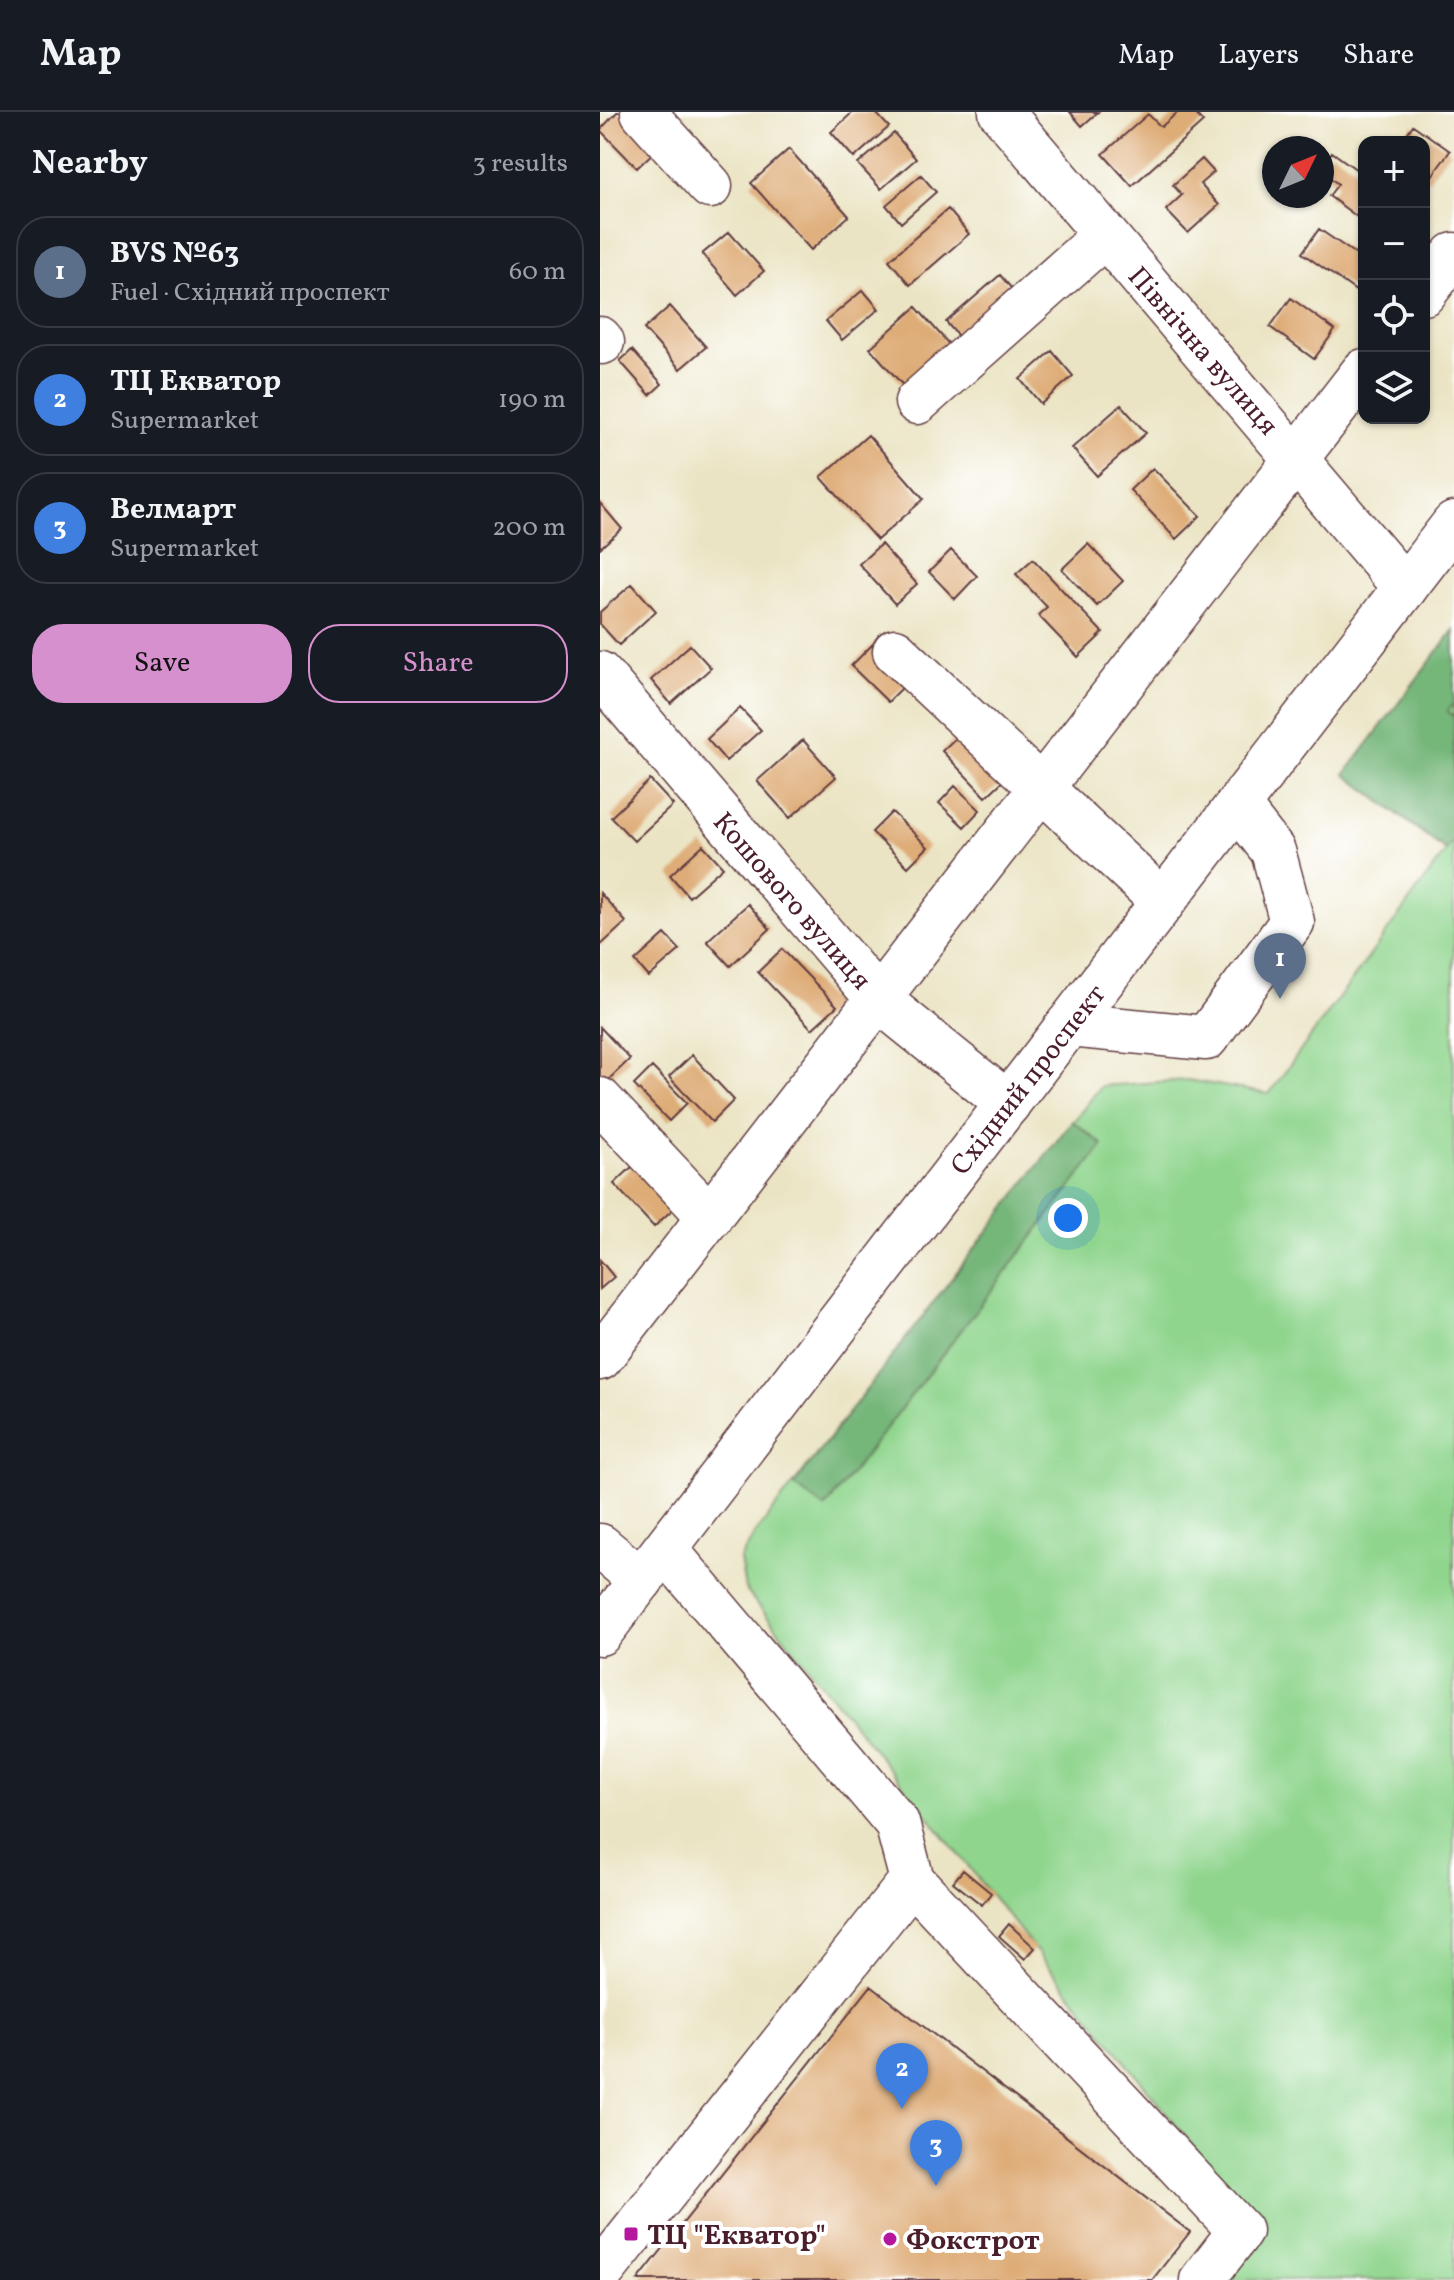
<!DOCTYPE html>
<meta charset="utf-8">
<style>
body{margin:0;font-family:Vollkorn,serif;background:#20242c;color:#f1f3f6}
.controls{position:absolute;right:24px;top:24px;display:grid;overflow:hidden;border-radius:16px;box-shadow:0 2px 6px #0004}
.controls button{width:72px;height:72px;display:grid;place-items:center;padding:0;border:0;border-bottom:2px solid #363941;background:#171b24;color:#f1f3f6;font:40px sans-serif}
.compass{position:absolute;left:662px;top:24px;width:72px;height:72px;border-radius:50%;background:#171b24;box-shadow:0 2px 6px #0004;rotate:47deg}
.you{position:absolute;left:468px;top:1106px;width:28px;height:28px;margin:-20px;border:6px solid #fff;border-radius:50%;background:#1a73e8;box-shadow:0 0 0 12px #1a73e833}
.badge{display:grid;place-items:center;width:52px;height:52px;border-radius:50%;background:#d690ce;color:#fff;font-size:26px;font-weight:700}
.pin{position:absolute;translate:-50% -66px;filter:drop-shadow(0 2px 4px #0008)}
.pin::after{content:'';position:absolute;top:42px;width:28px;height:24px;background:inherit;clip-path:polygon(0 0,100% 0,50% 100%)}
.list{margin:0;padding:0;list-style:none}
h2{display:flex;justify-content:space-between;align-items:center;height:104px;margin:0;padding:0 32px;font-size:34px}
h2 small{font-size:26px;font-weight:400;color:#9ea1a6}
.list li{display:grid;grid-template-columns:52px 1fr auto;gap:24px;align-items:center;box-sizing:border-box;height:112px;margin:0 16px 16px;padding:0 16px;border:2px solid #363941;border-radius:32px}
.list b{display:block;font-size:30px;white-space:nowrap}
.list p{margin:0;font-size:26px;white-space:nowrap;color:#9ea1a6}
.list em{font-size:26px;font-style:normal;color:#9ea1a6}
.actions{display:flex;gap:16px;padding:24px 32px}
.actions a{flex:1;padding:18px 0;border:2px solid #d690ce;border-radius:32px;text-align:center;font-size:28px;color:#d690ce}
.actions .main{background:#d690ce;color:#111}
.icon{flex:none;width:44px;height:44px;fill:none;stroke:currentColor;stroke-width:2;stroke-linecap:round;stroke-linejoin:round}
.map{position:relative;flex:none;width:854px;height:2168px;overflow:hidden}
header{display:flex;align-items:center;gap:48px;box-sizing:border-box;height:112px;padding:0 40px;background:#171b24;border-bottom:2px solid #363941}
header strong{font-size:38px}
nav{display:flex;gap:44px;margin-inline-start:auto;font-size:28px}
main{display:flex}
aside{flex:1;background:#171b24}
.map>svg:first-child{display:block}
.green{fill:#90d58e;stroke:#6d7a5c;stroke-width:2}
.forest{fill:#74b679;stroke:#5f6a52;stroke-width:2}
.building{fill:#deac77}
.lines{fill:none;stroke-linecap:round;stroke-linejoin:round}
.minor-casing{stroke:#623d42;stroke-width:47}
.major-casing{stroke:#623d42;stroke-width:47}
.minor{stroke:#fff;stroke-width:44}
.major{stroke:#fff;stroke-width:44}
.poi-dot{fill:#b5179e;stroke:#fff;stroke-width:3}
.labels{text-anchor:middle;stroke-width:8;stroke-linejoin:round;paint-order:stroke}
.street-label{font-size:28px;fill:#4a1f2b;stroke:#fff}
.poi-label{font-size:28px;font-weight:bold;fill:#4a1f2b;stroke:#fff;text-anchor:start}
</style>
<header>
<strong>Map</strong>
<nav><a>Map</a><a>Layers</a><a>Share</a></nav>
</header>
<main>
<aside>
<h2>Nearby<small>3 results</small></h2>
<ul class="list">
<li><span class="badge" style="background:#5c6f8a">1</span><div><b>BVS №63</b><p>Fuel · Східний проспект</p></div><em>60 m</em></li>
<li><span class="badge" style="background:#3f7fe0">2</span><div><b>ТЦ Екватор</b><p>Supermarket</p></div><em>190 m</em></li>
<li><span class="badge" style="background:#3f7fe0">3</span><div><b>Велмарт</b><p>Supermarket</p></div><em>200 m</em></li>
</ul>
<div class="actions"><a class="main">Save</a><a>Share</a></div>
</aside>
<div class="map">
<svg width="854" height="2168" viewBox="0 0 854 2168">
<rect width="100%" height="100%" fill="#fff"/>
<filter id="ink" filterUnits="userSpaceOnUse"><feTurbulence type="fractalNoise" baseFrequency=".0125" numOctaves="2"/><feDisplacementMap in="SourceGraphic" scale="16" xChannelSelector="R" yChannelSelector="G"/><feConvolveMatrix kernelMatrix="1 2 1 2 8 2 1 2 1" color-interpolation-filters="sRGB"/></filter>
<filter id="wash" filterUnits="userSpaceOnUse"><feTurbulence type="fractalNoise" baseFrequency=".006" numOctaves="4" result="noise"/><feDisplacementMap in="SourceGraphic" scale="32" xChannelSelector="R" yChannelSelector="G"/><feGaussianBlur stdDeviation="1.8" result="paint"/><feColorMatrix in="noise" values="0 0 0 0 0 0 0 0 0 0 0 0 0 0 0 0 0 1.4 0 .05"/><feComposite in="paint" operator="in"/></filter>
<g filter="url(#wash)">
<rect width="100%" height="100%" fill="#ebe4c4"/>
<path class="green" d="M854,518V2168H622L661,2118L145,1477L140,1447L155,1422L501,974L588,968L669,982L846,739L745,662Z"/>
<path class="forest" d="M854,518V591L848,599L854,605V728L846,738L745,662Z
M472,1009L503,1033L225,1396L194,1373Z"/>
<g id="blocks">
<path class="building" d="M17,0H31L62,32L37,56L0,18Z
M253,0H275L289,15L254,46L231,20Z
M470,0H498L482,14Z
M578,0H594L603,10L532,74L503,42L548,2L561,15Z
M813,13L850,39L829,68L824,65V30H801Z
M294,21L316,47L281,77L258,52Z
M189,37L249,104L211,138L151,71Z
M732,40L764,63V110L729,84L738,72L722,60V54Z
M602,47L614,60L600,72L619,93L588,121L566,98L582,83L573,73Z
M321,63L336,80L301,111L286,93Z
M348,97L369,122L310,173L289,148Z
M719,117L764,148V168L756,179L702,141Z
M129,120L164,159L137,183L102,142Z
M400,163L418,184L364,231L346,210Z
M263,178L279,197L242,228L226,209Z
M691,186L735,218L714,247L670,215Z
M70,194L106,235L80,257L44,217Z
M316,195L355,239L308,279L270,236Z
M32,238L62,272L50,283L20,249Z
M452,239L473,264L441,292L420,267Z
M521,293L546,321L497,364L472,336Z
M268,323L324,387L277,428L221,365Z
M553,356L600,404L576,427L530,378Z
M0,391L22,417L0,436Z
M281,432L317,472L295,492L259,452Z
M488,432L523,469L497,494L462,457Z
M351,438L377,464L355,487L329,460Z
M433,447L503,521L478,545L438,503L447,495L416,462Z
M32,472L56,499L19,533L0,512V500Z
M275,530L312,566L288,590L251,554Z
M90,533L111,556L71,592L51,568Z
M140,596L161,618L126,649L107,627Z
M364,618L408,664L386,685L342,639Z
M203,628L236,665L190,706L157,669Z
M50,668L73,693L34,729L11,705Z
M355,674L380,698L364,715L339,691Z
M292,700L328,735L308,755L272,720Z
M103,733L123,755L89,785L70,763Z
M0,781L26,810L0,834Z
M148,792L170,817L130,854L107,829Z
M65,822L80,838L49,865L35,849Z
M182,837L237,894L212,917L158,860Z
M0,915L30,947L5,971L0,965Z
M92,943L134,988L112,1010L69,965Z
M52,955L87,991L69,1009L34,973Z
M36,1051L76,1094L54,1115L14,1072Z
M0,1148L14,1165L0,1177Z
M363,1758L391,1781L382,1793L353,1770Z
M409,1812L435,1836L425,1847L399,1824Z
M271,1874L590,2120L552,2168H38Z"/>
</g>
</g>
<g filter="url(#ink)">
<use href="#blocks" fill-opacity="0" stroke="#623d42" stroke-width="2"/>
<g class="lines">
<defs>
<path id="minor" d="M43,0L110,74
M401,0L805,476
M824,181L854,143
M0,227L2,230
M317,290L505,123
M295,539L563,790
M0,562L278,887L408,992
M468,913L606,926L692,810L673,739L638,694
M0,988L110,1105
M0,1246L764,259
M0,1434L41,1468
M312,1768L640,2119L602,2168
M0,2162L312,1768L297,1711L65,1437"/>
<path id="major" d="M0,1521L854,412"/>
</defs>
<use href="#minor" class="minor-casing"/>
<use href="#major" class="major-casing"/>
<use href="#minor" class="minor"/>
<use href="#major" class="major"/>
</g>
</g>
<g class="poi-dot">
<rect x="23" y="2114" width="16" height="16" rx="4"/>
<circle cx="290" cy="2127" r="8"/>
</g>
<g class="labels">
<g class="street-label">
<text transform="translate(604 238) rotate(49)" y="10">Північна вулиця</text>
<text transform="translate(193 788) rotate(49)" y="10">Кошового вулиця</text>
<text transform="translate(427 967) rotate(-52)" y="10">Східний проспект</text>
</g>
<g class="poi-label">
<text x="47" y="2132">ТЦ "Екватор"</text>
<text x="306" y="2137">Фокстрот</text>
</g>
</g>
</svg>
<div class="controls">
<button>+</button>
<button>−</button>
<button><svg class="icon" aria-label="locate" viewBox="0 0 24 24"><circle cx="12" cy="12" r="6"/><path d="M12 2v4M12 18v4M2 12h4M18 12h4"/></svg></button>
<button><svg class="icon" aria-label="layers" viewBox="0 0 24 24"><path d="M12 4l9 5-9 5-9-5zM3 14l9 5 9-5"/></svg></button>
</div>
<svg class="compass" viewBox="-18 -18 36 36"><path d="M0-13l5 13h-10z" fill="#e53935"/><path d="M0 13l5-13h-10z" fill="#9ea1a6"/></svg>
<div class="you"></div>
<div class="pin badge" style="left:680px;top:887px;background:#5c6f8a">1</div>
<div class="pin badge" style="left:302px;top:1997px;background:#3f7fe0">2</div>
<div class="pin badge" style="left:336px;top:2074px;background:#3f7fe0">3</div>
</div>
</main>
